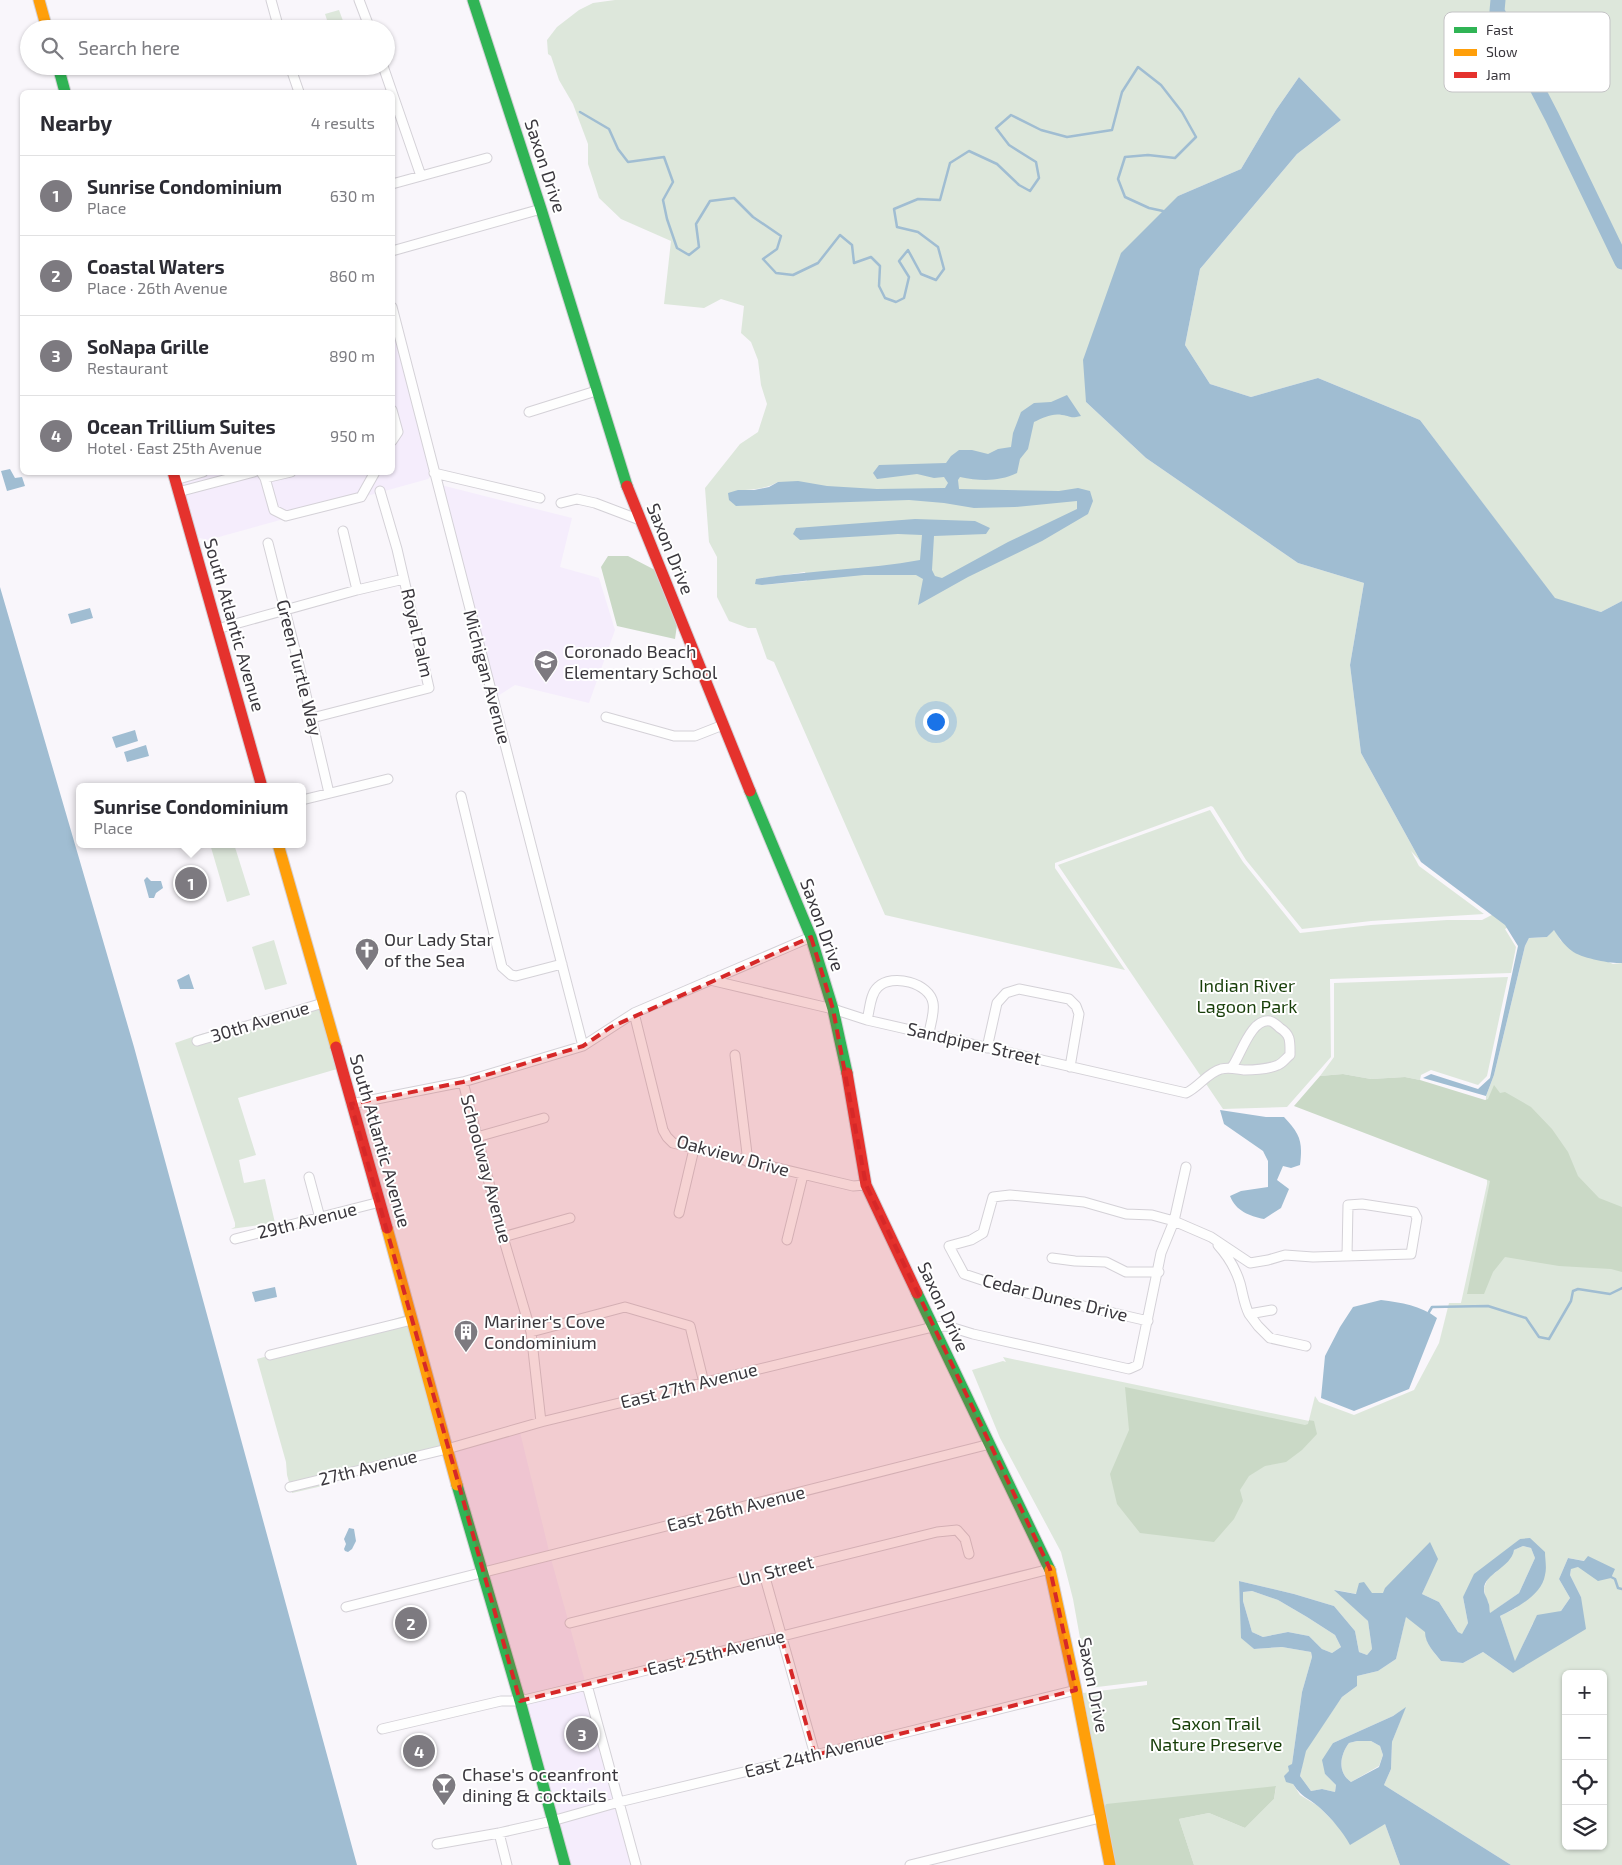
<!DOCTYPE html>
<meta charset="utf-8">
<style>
body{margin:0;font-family:"Exo 2",sans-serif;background:#f2f2f3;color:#2b2b33}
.controls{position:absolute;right:15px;bottom:15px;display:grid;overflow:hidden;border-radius:8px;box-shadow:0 1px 4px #0004}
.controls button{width:45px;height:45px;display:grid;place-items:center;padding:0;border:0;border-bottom:1px solid #e1e1e2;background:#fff;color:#2b2b33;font:25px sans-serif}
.you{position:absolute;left:935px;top:721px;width:18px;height:18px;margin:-12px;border:4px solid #fff;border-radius:50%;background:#1a73e8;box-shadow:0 0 0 8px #1a73e833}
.badge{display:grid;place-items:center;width:32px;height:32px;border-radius:50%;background:#7d7a80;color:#fff;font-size:16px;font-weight:700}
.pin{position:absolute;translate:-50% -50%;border:2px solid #fff;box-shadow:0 1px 5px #0006}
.popup{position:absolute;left:76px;top:783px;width:230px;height:65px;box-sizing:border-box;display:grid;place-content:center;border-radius:8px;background:#fff;filter:drop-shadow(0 1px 4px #0005);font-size:16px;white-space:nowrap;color:#7c7c81}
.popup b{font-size:19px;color:#2b2b33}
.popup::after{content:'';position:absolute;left:50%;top:100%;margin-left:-10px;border:10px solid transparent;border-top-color:#fff}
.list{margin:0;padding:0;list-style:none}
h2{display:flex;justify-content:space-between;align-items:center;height:65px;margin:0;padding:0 20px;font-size:21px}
h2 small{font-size:16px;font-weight:400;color:#7c7c81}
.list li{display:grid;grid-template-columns:32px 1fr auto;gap:15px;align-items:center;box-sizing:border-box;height:80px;padding:0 20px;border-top:1px solid #e1e1e2}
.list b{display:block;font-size:19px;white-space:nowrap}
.list p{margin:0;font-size:16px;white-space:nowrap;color:#7c7c81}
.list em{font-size:16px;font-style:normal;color:#7c7c81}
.icon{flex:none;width:28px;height:28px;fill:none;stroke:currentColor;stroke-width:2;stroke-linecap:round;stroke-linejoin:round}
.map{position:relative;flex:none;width:1622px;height:1865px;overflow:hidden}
.search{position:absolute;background:#fff;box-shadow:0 1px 4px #0004;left:20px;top:20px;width:375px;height:55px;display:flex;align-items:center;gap:12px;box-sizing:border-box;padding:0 18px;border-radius:28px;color:#7c7c81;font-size:19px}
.panel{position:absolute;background:#fff;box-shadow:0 1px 4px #0004;left:20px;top:90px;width:375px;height:385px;border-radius:8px}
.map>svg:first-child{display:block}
.built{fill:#f5edfc}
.green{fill:#dde7db;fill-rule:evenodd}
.forest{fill:#cad9c6}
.water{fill:#a0bdd2;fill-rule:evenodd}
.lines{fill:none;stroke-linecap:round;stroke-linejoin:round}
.stream{stroke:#a0bdd2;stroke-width:2.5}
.river{stroke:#a0bdd2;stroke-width:15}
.street-casing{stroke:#d4d1d7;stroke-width:11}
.fast-casing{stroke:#d4d1d7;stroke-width:13}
.slow-casing{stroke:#d4d1d7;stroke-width:13}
.jam-casing{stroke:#d4d1d7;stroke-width:13}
.street{stroke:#fefefe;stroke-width:9}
.fast{stroke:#30b455;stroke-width:11}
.slow{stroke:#ff9f0a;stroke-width:11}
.jam{stroke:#e5322d;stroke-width:11}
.marked{fill:#d62828;fill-opacity:0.2;stroke:#d62828;stroke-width:4;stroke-dasharray:10 6;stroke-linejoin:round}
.labels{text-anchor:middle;stroke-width:4;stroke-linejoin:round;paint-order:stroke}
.street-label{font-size:18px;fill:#3a373d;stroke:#fff}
.poi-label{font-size:18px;fill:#3a373d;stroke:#fff;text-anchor:start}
.park-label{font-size:18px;fill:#173e08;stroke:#fff}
.key{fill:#fff;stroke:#c4c3c5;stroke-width:1}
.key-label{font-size:14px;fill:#3a373d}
</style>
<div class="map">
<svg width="1622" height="1865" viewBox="0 0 1622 1865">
<rect width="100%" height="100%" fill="#f9f6fb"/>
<path class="built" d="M393,307L434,473L428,479L208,540L191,536L173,473L392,472Z
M437,484L572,518L560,567L599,578L615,630L589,703L515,685L493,699Z
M519,1428L550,1555L636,1865H565L447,1449Z"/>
<path class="green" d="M615,0H1622V601L1601,612L1555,599L1420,420L1318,378L1251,397L1210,384L1185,345L1200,269L1297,154L1341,120L1299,77L1276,110L1241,169L1178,196L1086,402L1146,458L1298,563L1364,583L1350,665L1361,753L1421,862L1411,851L1419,866L1484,914L1371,921L1302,929L1246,860L1213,807L1211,806L1055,863V868L1125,970L885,915L774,662L767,659L756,628H748L729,621L717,597V557L709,542L705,488L740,444L758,432L767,404L761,385L758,360L751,342L741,333L744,306L721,299L704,308L664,304L671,241L621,219L599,198L588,164V144L573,104L559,80L551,56L548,54L547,40L557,27L579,10L593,3ZM778,482L761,504L736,506L738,490C753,490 765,489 778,482ZM805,572L807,581L762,585L756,579Z
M339,10L346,29H330L325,14Z
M1210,810L1243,862L1300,933L1371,925L1447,920H1482L1527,897L1537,910L1505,929L1516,947L1511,973L1330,979L1331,1057L1287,1107L1223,1109L1058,865Z
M210,844H234L250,895L227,902Z
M1554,929L1561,941L1613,964L1622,963V1865H1511L1384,1785L1391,1769L1392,1742L1405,1708L1393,1716L1333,1743L1325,1774L1336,1785L1335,1792L1322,1789L1311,1791L1300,1776L1305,1751L1342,1697L1357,1686V1676L1378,1671L1396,1659L1406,1616L1426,1632C1425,1644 1435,1653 1441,1661L1463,1663L1483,1652L1513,1673L1581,1597L1570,1575L1571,1568L1578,1567L1585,1561L1568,1558L1559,1579L1570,1598L1561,1611L1533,1623L1515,1662L1500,1616L1516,1608L1544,1552L1520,1539L1463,1597L1468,1623L1462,1635L1458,1632L1439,1602L1422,1594L1437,1559L1383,1593L1357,1594L1335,1590L1368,1621L1372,1649L1367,1655L1359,1652L1355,1631L1334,1606L1294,1594L1239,1581L1242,1638L1254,1649L1282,1647L1311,1652L1312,1657L1302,1692L1292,1764L1293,1784L1300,1795L1318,1806L1342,1830L1385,1824L1400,1865H1194L1179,1819L1209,1813L1245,1828L1274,1799L1276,1787L1105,1806L1083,1693L1147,1685V1681L1089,1688L1073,1599L1061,1552L1000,1438L972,1370L1003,1361L1006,1362L1003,1357L1314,1422L1309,1420L1315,1396L1319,1402L1354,1415L1414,1390L1439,1343L1449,1303H1461L1487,1184L1486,1096L1494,1075L1525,946L1529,938L1547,937ZM1566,1674H1603V1846H1566Z
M274,940L287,984L265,990L252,947Z
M1508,977L1487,1076L1478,1085L1431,1070L1421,1075L1420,1080L1405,1077L1371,1079L1343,1074L1320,1076L1334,1057V983Z
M319,1004L337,1069L238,1098L256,1155L239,1160L244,1183L265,1179L275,1223L231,1229L235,1227V1223L175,1043L201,1034Z
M406,1315L442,1448L318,1487L292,1493L287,1475L286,1462L257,1359L362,1330Z
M1523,1546L1531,1548L1535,1558L1519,1593L1489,1614V1604L1485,1596L1484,1588L1488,1578L1496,1572L1514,1550Z
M1252,1591L1278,1600L1307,1617L1335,1635L1341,1647L1332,1653L1322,1649L1309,1636L1288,1632L1263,1637L1252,1632L1243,1601V1592Z
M1357,1741H1371L1380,1746L1383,1755L1379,1766L1351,1782C1337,1772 1340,1755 1349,1743Z"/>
<path class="forest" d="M608,556H628L655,570L677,625L675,639L617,626L601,567Z
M1343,1074L1371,1079L1405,1077L1420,1080L1485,1100L1488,1099L1494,1085L1500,1093L1505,1092L1531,1107L1552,1129L1568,1152L1578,1176L1599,1198L1622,1207V1272L1611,1269L1559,1266L1505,1257L1493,1272L1484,1294H1467L1490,1181L1294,1106L1320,1076Z
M1125,1387L1305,1425L1308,1424L1309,1420L1314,1421L1317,1434L1302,1450L1286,1462L1265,1466L1249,1476L1240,1490L1243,1501L1234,1519L1214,1542L1140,1533L1117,1504L1110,1474L1129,1430Z
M1276,1786L1274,1799L1245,1828L1209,1813L1179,1819L1194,1865H1110L1100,1818L1106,1804Z"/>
<path class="water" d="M1299,77L1341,120L1297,154L1200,269L1185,345L1210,384L1251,397L1318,378L1420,420L1555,598L1601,612L1622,601V963C1611,964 1581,958 1572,951C1564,945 1559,938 1554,930L1547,937L1529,938L1525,946L1494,1075L1486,1096L1423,1078L1431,1074L1478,1089L1490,1078L1518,946L1505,925L1421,862L1361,753L1350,665L1364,583L1298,563L1146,458L1086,402L1083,360L1121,253L1178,196L1241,169L1276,110Z
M1067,395L1081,416C1069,419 1072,416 1062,415C1052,413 1043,418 1034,422L1028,449L1020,459L1017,473C998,482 980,481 960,477L958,480L959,489L1059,491L1078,488L1090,491L1093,501L1088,514L1042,541L968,577L918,605L923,579L916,575H864L762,585L755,584L756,579C810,570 866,570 920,560L922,535L898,534L800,540L793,534L796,528L915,519L975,521L990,528L986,534L934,536L932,570L935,576L942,578L1008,542L1077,509V501L1015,507L974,508L944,503L909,500L736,506L729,500L728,493L738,490H754L769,487L778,482L798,481L827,486L877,489L945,488L948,483L944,477L934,478L917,474L877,479L873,473L879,465L946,463L951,456L959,450H972L988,454L998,449L1011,447L1013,433L1021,412L1034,403L1051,402Z
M10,469L15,478L22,477L25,486L7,491L1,471Z
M0,587L134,1047L357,1865H0Z
M90,608L93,618L71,624L68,614Z
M135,730L138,741L116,748L112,737Z
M146,745L149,756L127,762L124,752Z
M147,877L151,881H161L163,888L156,893L154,898H149L144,880Z
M189,974L194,989H180L177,980Z
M1220,1110L1266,1117H1284C1300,1134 1303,1141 1300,1165L1291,1168L1283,1166L1277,1180L1289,1189L1281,1208L1264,1219C1249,1216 1236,1211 1230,1196L1241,1191L1268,1187V1161L1263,1151L1224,1124Z
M275,1287L277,1297L255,1302L252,1292Z
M1381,1300C1402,1303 1420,1305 1437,1318L1409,1389L1354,1411L1321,1398L1325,1356L1340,1327L1353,1307Z
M349,1528L354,1529L356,1541L352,1549L348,1552L345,1551L344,1549L346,1544L344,1539Z
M1530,1538L1545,1552C1545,1559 1547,1568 1545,1575C1542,1595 1516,1608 1500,1616L1515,1661L1537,1615L1561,1611L1570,1598L1559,1579L1568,1558L1584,1561L1588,1556L1615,1569L1611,1578L1598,1581L1578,1567L1571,1569L1570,1575L1581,1597L1586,1629L1513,1673L1483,1652L1463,1663L1441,1661C1435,1653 1425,1644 1425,1632L1406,1617L1396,1659L1378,1671L1357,1676V1686L1342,1697L1306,1751L1300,1776L1311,1791L1322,1789L1335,1792L1336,1785L1325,1774L1322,1760L1333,1743L1393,1716L1406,1707L1392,1742L1391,1769L1384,1785L1511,1865H1400L1385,1824L1350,1845C1342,1831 1332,1819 1320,1808C1308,1797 1303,1799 1293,1784L1286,1782L1284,1776L1289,1771L1288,1766L1292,1764L1302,1692L1312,1657L1311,1652L1282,1647L1254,1649L1241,1638L1239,1581L1294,1594L1334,1606L1355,1631L1359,1652L1367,1655L1372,1649L1368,1621L1334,1590L1356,1594L1359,1583L1364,1582L1372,1593H1383L1385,1588L1430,1542L1438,1559L1422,1594L1439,1602L1458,1632L1462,1634L1468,1623L1463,1597L1474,1574L1520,1539ZM1523,1546L1531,1548L1535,1558L1519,1593L1490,1613C1489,1609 1490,1605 1488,1602C1487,1597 1484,1595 1484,1590C1483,1574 1511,1568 1514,1550ZM1252,1591L1278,1600L1307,1617L1335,1635L1341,1647L1332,1653L1322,1649L1309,1636L1288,1632L1263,1637L1252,1632L1243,1601V1592ZM1357,1741H1371L1380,1746L1383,1755L1379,1767L1351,1782C1337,1772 1340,1755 1349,1743Z"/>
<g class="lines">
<path class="stream" d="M580,112L609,129L618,149L628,162L664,157L673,182L663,200L667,219L677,248L689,255L699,247L696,224L710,201L734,198L753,217L781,236L777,249L763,259L776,273L793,275L818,263L840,235L852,245L854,263L871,257L880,266L879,286L885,298L896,302L904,298L909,277L899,261L908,250L921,274L936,280L944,269L938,247L918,232L897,227L894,209L918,199L940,200L950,163L969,151L997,164L1019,185L1030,191L1039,178L1036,162L1009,145L996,128L1011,115L1041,130L1067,137L1112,130L1122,92L1138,67L1161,85L1182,112L1196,137L1175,158L1148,155L1125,157L1118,179L1125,197L1149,208L1163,211
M1429,1312L1432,1307L1488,1306L1526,1318L1539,1337L1549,1339L1571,1301L1573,1291L1578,1289L1610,1294L1622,1288
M1611,1577L1615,1579L1618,1588L1622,1589"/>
<path class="river" d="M1498,0L1497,11L1552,117L1622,262"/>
<defs>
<path id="street" d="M271,0L279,29
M359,0L370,29
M290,66L299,92
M383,66L421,176
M392,184L487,158
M392,251L541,209
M392,307L583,1046
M392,410L398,432L392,441
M529,412L596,391
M261,472L265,478L291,472
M434,473L540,498
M265,478L274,510L286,516L361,497L375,472
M175,480L203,472
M178,492L254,472
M561,503L577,499L595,503L640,520
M343,531L357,590
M268,543L299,665L329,793
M217,629L357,590L404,579
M606,717L674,736H695L723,725
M312,718L429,688L397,549L380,491
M461,796L502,967L511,975L516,976L562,964
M302,800L388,779
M710,980L833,1009L867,1020L1186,1093C1199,1087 1207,1073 1221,1069C1230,1067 1235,1069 1244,1070C1254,1070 1269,1069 1278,1065C1283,1063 1286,1058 1290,1055C1290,1041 1291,1035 1280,1028C1277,1025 1274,1022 1270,1021C1251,1018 1241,1055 1232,1067
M634,1013L663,1130L667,1137L673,1143L853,1186L866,1185
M867,1020C870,1009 870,994 878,987C892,973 930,983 933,1003C935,1012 930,1025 929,1034
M197,1041L323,1003
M987,1048L997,1003L1006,993L1019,989L1069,999L1076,1006L1079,1014L1070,1067
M735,1055L748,1162
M463,1082L503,1237L531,1332L541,1422
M351,1104L463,1082L583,1046L634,1013L811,937
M477,1137L544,1118
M309,1177L320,1218
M679,1213L694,1149
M503,1237L570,1218
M235,1239L380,1202
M787,1240L803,1175
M1218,1245C1227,1255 1236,1270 1240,1283C1243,1294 1244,1304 1249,1314L1272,1310
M1052,1258L1075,1261L1106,1262L1126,1272H1159
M1249,1314L1258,1326L1270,1338L1306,1346
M1148,1321L1006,1288L964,1274L949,1246L971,1240L983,1233L993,1197L1010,1195L1084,1202L1126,1214L1152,1215L1174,1221L1211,1237L1250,1263L1268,1260L1285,1255L1313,1257L1411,1254L1417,1218L1414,1212L1362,1204L1348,1205L1347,1256
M531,1332L625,1307L690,1326L704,1383
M270,1355L412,1320
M290,1487L447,1449L541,1422L933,1327L947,1326L973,1334L1129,1369L1138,1365L1161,1253L1174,1221L1186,1167
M764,1574L815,1755
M346,1607L990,1444
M570,1623L937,1532L957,1530L965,1539L969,1554
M587,1685L636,1865
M382,1729L501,1701H520L587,1685L1050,1569
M499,1833L507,1865
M437,1844L499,1833L552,1821L619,1802L815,1755L1076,1690
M910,1865L1100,1818"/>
<path id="fast" d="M473,0L541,209L627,486
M58,66L65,92
M750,791L811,937L833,1009L847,1073
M917,1293L1050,1570
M457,1485L520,1701L565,1865"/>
<path id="slow" d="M39,0L47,29
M278,844L336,1047
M387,1228L457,1485
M1050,1570L1076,1690L1110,1865"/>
<path id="jam" d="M173,472L262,787
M627,486L750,791
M336,1047L387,1228
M847,1073L866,1185L917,1293"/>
</defs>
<use href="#street" class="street-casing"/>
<use href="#fast" class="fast-casing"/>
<use href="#slow" class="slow-casing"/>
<use href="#jam" class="jam-casing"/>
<use href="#street" class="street"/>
<use href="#fast" class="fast"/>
<use href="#slow" class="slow"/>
<use href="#jam" class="jam"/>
</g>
<path class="marked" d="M811,937L833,1009L866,1185L1050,1569L1076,1690L815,1755L781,1636L520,1701L351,1104L463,1082L583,1046L611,1027Z"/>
<defs>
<symbol id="school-pin" viewBox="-11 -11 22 30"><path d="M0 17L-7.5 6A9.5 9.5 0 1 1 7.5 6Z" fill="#7d7a80" stroke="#fff"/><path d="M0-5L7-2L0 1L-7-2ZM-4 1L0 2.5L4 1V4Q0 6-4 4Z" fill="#fff"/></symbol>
<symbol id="church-pin" viewBox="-11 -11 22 30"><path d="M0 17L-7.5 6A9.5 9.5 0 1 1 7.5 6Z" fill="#7d7a80" stroke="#fff"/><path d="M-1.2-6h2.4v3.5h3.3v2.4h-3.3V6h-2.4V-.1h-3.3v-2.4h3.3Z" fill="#fff"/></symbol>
<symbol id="building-pin" viewBox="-11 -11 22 30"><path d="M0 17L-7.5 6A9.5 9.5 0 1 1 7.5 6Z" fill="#7d7a80" stroke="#fff"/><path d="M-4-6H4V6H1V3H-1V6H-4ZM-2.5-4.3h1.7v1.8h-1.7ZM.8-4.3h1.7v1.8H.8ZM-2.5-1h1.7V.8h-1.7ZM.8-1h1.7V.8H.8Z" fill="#fff"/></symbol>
<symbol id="bar-pin" viewBox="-11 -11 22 30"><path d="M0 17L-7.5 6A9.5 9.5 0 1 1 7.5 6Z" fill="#7d7a80" stroke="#fff"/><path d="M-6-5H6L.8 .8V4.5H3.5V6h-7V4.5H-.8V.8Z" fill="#fff"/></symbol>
</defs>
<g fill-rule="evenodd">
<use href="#school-pin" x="532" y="648" width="28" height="38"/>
<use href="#church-pin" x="353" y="936" width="28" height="38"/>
<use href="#building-pin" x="452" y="1318" width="28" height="38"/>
<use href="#bar-pin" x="430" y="1771" width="28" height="38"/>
</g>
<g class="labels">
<g class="street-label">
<text transform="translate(545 166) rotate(72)" y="6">Saxon Drive</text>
<text transform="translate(670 549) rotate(68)" y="6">Saxon Drive</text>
<text transform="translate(234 625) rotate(74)" y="6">South Atlantic Avenue</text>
<text transform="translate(417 633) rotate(77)" y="6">Royal Palm</text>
<text transform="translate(299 668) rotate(76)" y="6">Green Turtle Way</text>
<text transform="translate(487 677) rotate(75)" y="6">Michigan Avenue</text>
<text transform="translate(822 925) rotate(70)" y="6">Saxon Drive</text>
<text transform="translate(260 1022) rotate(-17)" y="6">30th Avenue</text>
<text transform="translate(974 1044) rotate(13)" y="6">Sandpiper Street</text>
<text transform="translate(380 1141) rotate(74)" y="6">South Atlantic Avenue</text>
<text transform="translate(733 1156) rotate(15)" y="6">Oakview Drive</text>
<text transform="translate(486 1169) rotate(75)" y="6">Schoolway Avenue</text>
<text transform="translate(307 1221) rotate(-14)" y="6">29th Avenue</text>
<text transform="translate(1055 1298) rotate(14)" y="6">Cedar Dunes Drive</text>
<text transform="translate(943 1307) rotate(65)" y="6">Saxon Drive</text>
<text transform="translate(689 1386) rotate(-14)" y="6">East 27th Avenue</text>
<text transform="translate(368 1468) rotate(-14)" y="6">27th Avenue</text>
<text transform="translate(736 1509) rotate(-14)" y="6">East 26th Avenue</text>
<text transform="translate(776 1571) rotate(-14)" y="6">Un Street</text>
<text transform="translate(716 1653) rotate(-14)" y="6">East 25th Avenue</text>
<text transform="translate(1093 1685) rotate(79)" y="6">Saxon Drive</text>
<text transform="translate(814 1755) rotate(-14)" y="6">East 24th Avenue</text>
</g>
<g class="poi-label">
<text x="564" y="658">Coronado Beach<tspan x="564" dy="21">Elementary School</tspan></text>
<text x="384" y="946">Our Lady Star<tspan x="384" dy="21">of the Sea</tspan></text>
<text x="484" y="1328">Mariner's Cove<tspan x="484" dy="21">Condominium</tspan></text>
<text x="462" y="1781">Chase's oceanfront<tspan x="462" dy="21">dining &amp; cocktails</tspan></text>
</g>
<g class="park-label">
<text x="1247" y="992">Indian River<tspan x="1247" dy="21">Lagoon Park</tspan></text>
<text x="1216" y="1730">Saxon Trail<tspan x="1216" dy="21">Nature Preserve</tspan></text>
</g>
</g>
<rect x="1444" y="12" width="166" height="80" rx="8" class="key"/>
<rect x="1454" y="27" width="23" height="6" fill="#30b455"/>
<rect x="1454" y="49" width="23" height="7" fill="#ff9f0a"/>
<rect x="1454" y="72" width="23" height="6" fill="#e5322d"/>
<g class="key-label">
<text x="1486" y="35">Fast</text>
<text x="1486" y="57">Slow</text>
<text x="1486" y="80">Jam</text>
</g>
</svg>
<div class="controls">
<button>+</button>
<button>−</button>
<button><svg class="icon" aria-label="locate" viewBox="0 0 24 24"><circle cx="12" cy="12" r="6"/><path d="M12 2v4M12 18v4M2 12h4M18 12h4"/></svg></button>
<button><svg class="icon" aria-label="layers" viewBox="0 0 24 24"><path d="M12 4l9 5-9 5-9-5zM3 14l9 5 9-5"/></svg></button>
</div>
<div class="you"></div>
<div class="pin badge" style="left:191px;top:883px">1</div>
<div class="popup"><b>Sunrise Condominium</b>Place</div>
<div class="pin badge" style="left:411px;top:1623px">2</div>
<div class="pin badge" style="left:582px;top:1734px">3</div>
<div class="pin badge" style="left:419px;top:1751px">4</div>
<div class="search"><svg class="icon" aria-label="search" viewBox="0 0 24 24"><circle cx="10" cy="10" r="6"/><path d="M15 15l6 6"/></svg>Search here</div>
<section class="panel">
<h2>Nearby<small>4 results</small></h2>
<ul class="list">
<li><span class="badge">1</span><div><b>Sunrise Condominium</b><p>Place</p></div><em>630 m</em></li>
<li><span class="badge">2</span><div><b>Coastal Waters</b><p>Place · 26th Avenue</p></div><em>860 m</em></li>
<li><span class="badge">3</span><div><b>SoNapa Grille</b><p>Restaurant</p></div><em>890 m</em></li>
<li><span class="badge">4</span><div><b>Ocean Trillium Suites</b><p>Hotel · East 25th Avenue</p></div><em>950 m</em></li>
</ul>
</section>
</div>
